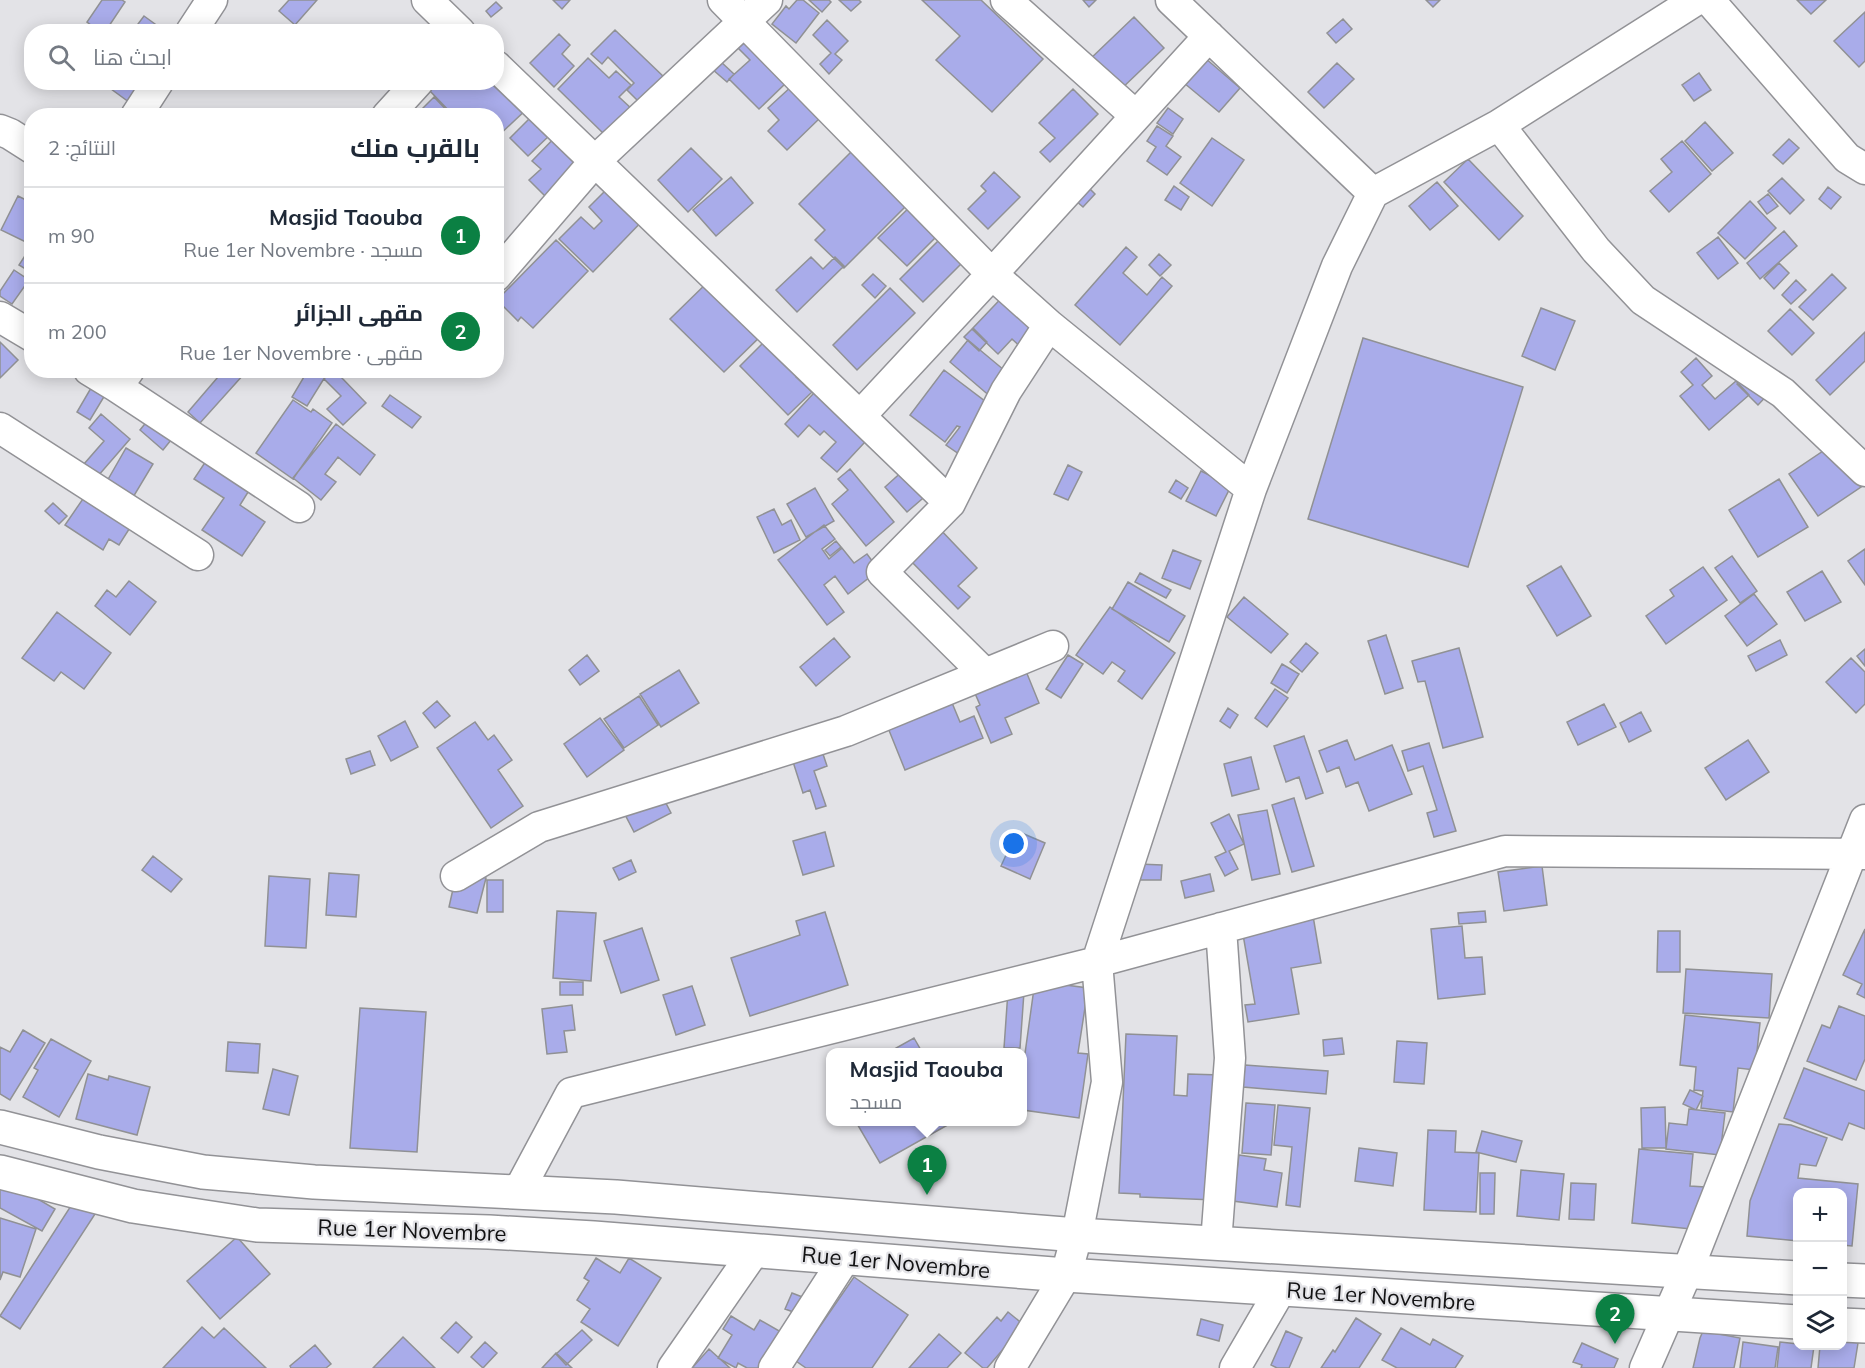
<!DOCTYPE html>
<html lang="ar">
<meta charset="utf-8">
<style>
body{margin:0;font-family:Mulish,Cairo,sans-serif;background:#f2f2f3;color:#1f2937;direction:rtl}
.controls{position:absolute;right:18px;bottom:18px;display:grid;overflow:hidden;border-radius:12px;box-shadow:0 3px 15px #0003}
.controls button{width:54px;height:54px;display:grid;place-items:center;padding:0;border:0;border-bottom:2px solid #e0e1e3;background:#fff;color:#1f2937;font:30px sans-serif}
.you{position:absolute;left:1014px;top:844px;width:21px;height:21px;margin:-15px;border:4px solid #fff;border-radius:50%;background:#1a73e8;box-shadow:0 0 0 9px #1a73e833}
.badge{display:grid;place-items:center;width:39px;height:39px;border-radius:50%;background:#0b8043;color:#fff;font-size:20px;font-weight:700}
.pin{position:absolute;translate:-50% -50px;filter:drop-shadow(0 2px 3px #0008)}
.pin::after{content:'';position:absolute;top:32px;width:21px;height:18px;background:inherit;clip-path:polygon(0 0,100% 0,50% 100%)}
.popup{position:absolute;left:826px;top:1048px;width:201px;height:78px;box-sizing:border-box;display:grid;place-content:center;border-radius:12px;background:#fff;filter:drop-shadow(0 2px 4px #0005);font-size:20px;white-space:nowrap;color:#747a83}
.popup b{font-size:22px;color:#1f2937}
.popup::after{content:'';position:absolute;left:50%;top:100%;margin-left:-12px;border:12px solid transparent;border-top-color:#fff}
.list{margin:0;padding:0;list-style:none}
h2{display:flex;justify-content:space-between;align-items:center;height:78px;margin:0;padding:0 24px;font-size:26px}
h2 small{font-size:20px;font-weight:400;color:#747a83}
.list li{display:grid;grid-template-columns:39px 1fr auto;gap:18px;align-items:center;box-sizing:border-box;height:96px;padding:0 24px;border-top:2px solid #e0e1e3}
.list b{display:block;font-size:22px;white-space:nowrap}
.list p{margin:0;font-size:20px;white-space:nowrap;color:#747a83}
.list em{font-size:20px;font-style:normal;color:#747a83}
.icon{flex:none;width:33px;height:33px;fill:none;stroke:currentColor;stroke-width:2;stroke-linecap:round;stroke-linejoin:round}
.map{position:relative;flex:none;width:1865px;height:1368px;overflow:hidden;direction:ltr}
.search{position:absolute;background:#fff;box-shadow:0 3px 15px #0003;left:24px;top:24px;width:480px;height:66px;display:flex;align-items:center;gap:15px;box-sizing:border-box;padding:0 21px;border-radius:24px;color:#747a83;font-size:22px}
.panel{position:absolute;background:#fff;box-shadow:0 3px 15px #0003;left:24px;top:108px;width:480px;height:270px;border-radius:24px;direction:rtl}
.map>svg:first-child{display:block}
.building{fill:#a9acea;stroke:#909194;stroke-width:1.5}
.lines{fill:none;stroke-linecap:round;stroke-linejoin:round}
.minor-casing{stroke:#929296;stroke-width:33}
.major-casing{stroke:#929296;stroke-width:36}
.minor{stroke:#fff;stroke-width:30}
.major{stroke:#fff;stroke-width:33}
.labels{text-anchor:middle;stroke-width:4.5;stroke-linejoin:round;paint-order:stroke}
.street-label{font-size:22px;fill:#121213;stroke:#e3e3e7}
</style>
<div class="map">
<svg width="1865" height="1368" viewBox="0 0 1865 1368">
<rect width="100%" height="100%" fill="#e3e3e7"/>
<path class="building" d="M102,0H122L125,2L105,32H100L87,22Z
M289,0H317L295,25L279,11Z
M553,0H570L562,9Z
M797,0H803L819,13L796,43L772,24L786,6L789,9Z
M809,0H829L831,2L822,12Z
M839,0H859L861,2L851,11Z
M922,0H981L1043,59L992,112L936,60L960,36Z
M1083,0H1096L1089,7Z
M1426,0H1440L1433,7Z
M1797,0H1826L1811,14Z
M496,2L502,8L491,17L486,11Z
M1865,12V61L1859,67L1834,41Z
M144,16L166,32H132Z
M1134,17L1164,48L1117,93L1087,62Z
M1343,19L1352,29L1336,43L1327,33Z
M827,20L848,41L835,54L842,60L829,74L820,64L831,53L813,35Z
M615,30L666,79L641,104L627,90L634,83L608,57L602,64L591,54Z
M559,34L570,45L562,54L574,66L554,87L530,63Z
M744,38L787,82L759,109L729,79L750,60L736,46Z
M588,58L609,78L616,71L631,85L619,97L633,110L607,137L558,89Z
M1205,58L1240,88L1219,112L1184,83Z
M720,61L734,74L727,82L712,69Z
M1337,63L1354,79L1324,108L1308,92Z
M1699,73L1711,90L1694,101L1682,85Z
M109,82H149L133,105L107,86Z
M436,82H496L531,105L496,138V116H454L429,90Z
M793,85L822,116L787,150L768,131L779,120L768,108Z
M1073,89L1098,114L1050,162L1040,152L1055,138L1039,123Z
M434,97L452,116H415Z
M1168,108L1183,119L1173,134L1157,123Z
M534,114L552,133L528,156L510,138Z
M1705,122L1733,153L1712,171L1685,141Z
M1157,126L1173,136L1166,146L1181,157L1167,175L1147,161L1156,147L1147,141Z
M562,130L591,159L549,200L529,180L541,169L532,161Z
M1212,138L1244,160L1212,206L1180,183Z
M1789,139L1799,148L1783,164L1773,155Z
M1682,141L1711,174L1669,212L1650,191L1672,172L1661,159Z
M856,147L910,202L844,268L815,240L825,230L799,204Z
M691,148L722,179L688,212L658,180Z
M1468,159L1523,216L1499,240L1444,182Z
M994,172L1020,197L988,229L968,209L986,191L981,186Z
M731,177L753,203L716,236L693,210Z
M1782,178L1804,200L1790,214L1768,191Z
M614,182L648,215L593,272L559,239L581,217L594,229L602,221L589,207Z
M1437,182L1458,206L1430,230L1409,206Z
M1174,186L1189,197L1181,210L1165,200Z
M1088,187L1095,194L1083,207L1075,200Z
M1828,187L1841,197L1831,209L1819,199Z
M1768,194L1778,206L1767,214L1758,202Z
M18,196L32,203V215L28,223L32,225V245L1,230Z
M917,200L945,228L907,266L878,238Z
M1750,201L1776,228L1745,259L1718,233Z
M948,231L971,254L923,302L900,279Z
M1784,231L1797,246L1760,279L1747,263Z
M1718,237L1738,263L1718,279L1697,253Z
M556,240L588,271L533,328L521,317L518,321L497,300Z
M1126,247L1137,257L1123,273L1147,295L1162,277L1172,286L1120,345L1075,305Z
M30,248L32,249V273L19,265Z
M1159,254L1171,265L1160,276L1149,265Z
M811,257L823,269L835,257L844,266L797,312L776,290Z
M1779,263L1789,273L1774,289L1764,278Z
M14,270L29,280L12,304L0,296V291Z
M716,274L769,328L724,372L670,319Z
M873,274L886,286L875,298L862,285Z
M1832,274L1846,288L1813,320L1799,307Z
M1796,280L1806,290L1791,304L1782,295Z
M890,288L915,313L857,370L833,345Z
M1011,288L1048,324L1024,350L1012,339L998,354L972,329Z
M1541,308L1575,321L1555,370L1522,356Z
M1790,309L1814,333L1792,355L1768,331Z
M973,328L987,342L979,351L964,337Z
M776,330L809,363L796,377L812,392L788,415L740,366Z
M1865,332V361L1830,395L1816,380Z
M1363,338L1523,387L1468,567L1308,519Z
M968,340L1010,375L992,398L950,362Z
M0,342L18,360L0,378Z
M1696,358L1712,376L1702,385L1715,399L1736,381L1749,395L1709,430L1680,396L1693,385L1681,372Z
M1754,366L1775,387L1758,405L1737,384Z
M224,370H240L244,374L200,423L188,412Z
M308,370H314L325,377L307,406L292,397Z
M332,370H350L342,378L366,403L343,425L327,409L341,396L324,379Z
M944,370L994,408L959,454L946,445L960,427L957,426L945,442L910,415Z
M826,380L878,428L837,472L821,458L836,442L824,431L820,435L809,425L798,437L785,424Z
M91,388L105,395L90,420L77,412Z
M390,395L421,417L412,428L382,406Z
M293,400L311,412L313,409L332,423L293,479L256,453Z
M101,414L130,439L98,476L84,464L104,441L89,428Z
M148,420L171,440L163,450L140,430Z
M336,424L375,455L360,475L338,457L325,474L336,482L321,500L293,478Z
M1832,445L1861,487L1818,516L1789,474Z
M126,448L153,464L132,499L106,483Z
M206,461L250,489L240,505L265,522L242,556L202,530L224,498L194,479Z
M1068,465L1082,472L1068,500L1054,494Z
M906,468L929,493L907,512L885,487Z
M850,469L894,522L866,546L832,504L848,490L838,479Z
M1201,471L1231,486L1216,516L1186,501Z
M1779,479L1808,527L1758,557L1729,510Z
M1176,480L1188,488L1181,499L1169,492Z
M815,488L834,521L806,537L787,504Z
M87,493L133,523L119,545L109,539L103,550L65,525Z
M53,503L67,516L59,524L45,511Z
M774,509L782,525L791,520L800,540L774,553L757,517Z
M824,525L835,539L822,549L829,559L842,548L854,563L867,554L879,570L848,594L835,576L824,585L844,612L827,625L778,560Z
M937,526L977,568L958,586L970,597L958,609L906,556Z
M836,541L841,547L830,556L825,550Z
M1865,549V585L1848,561Z
M1173,550L1201,561L1190,589L1162,578Z
M1732,556L1757,591L1740,603L1715,568Z
M1561,566L1591,616L1557,636L1527,586Z
M1703,567L1727,600L1666,644L1646,616L1674,596L1670,590Z
M1822,571L1841,602L1805,621L1787,592Z
M1140,573L1171,590L1166,598L1135,582Z
M129,581L156,602L130,635L95,606L107,590L116,597Z
M1128,582L1185,616L1169,642L1112,609Z
M1754,594L1777,624L1747,646L1725,616Z
M1244,597L1288,634L1271,653L1227,617Z
M1110,607L1175,653L1142,699L1118,681L1125,671L1112,662L1103,674L1076,655Z
M57,612L111,653L84,689L61,672L54,681L22,658Z
M1386,635L1403,688L1385,694L1368,641Z
M834,638L850,657L816,686L800,667Z
M1780,640L1787,655L1756,671L1748,656Z
M1306,643L1318,653L1302,672L1290,662Z
M1459,648L1483,737L1443,748L1425,681L1418,682L1412,661Z
M1865,649V666L1857,656Z
M1019,654L1039,703L1005,718L1012,734L991,743L976,707L980,705L967,675Z
M587,655L599,671L580,685L569,670Z
M1068,655L1083,664L1061,698L1046,689Z
M1851,658L1865,672V704L1856,713L1826,682Z
M1282,664L1299,674L1287,693L1271,683Z
M679,670L699,703L661,727L640,694Z
M945,686L960,722L974,716L983,738L905,770L882,713Z
M1275,689L1288,698L1267,727L1255,718Z
M639,696L658,725L624,748L604,719Z
M437,701L450,716L435,728L423,713Z
M1604,704L1616,727L1578,745L1567,722Z
M1228,708L1238,715L1230,728L1220,721Z
M1641,712L1651,731L1629,742L1620,723Z
M600,718L624,750L587,777L564,744Z
M405,721L418,747L391,761L378,736Z
M475,722L488,740L494,735L512,760L498,770L523,806L491,828L437,748Z
M816,733L827,766L814,771L826,806L816,809L810,790L803,793L787,743Z
M1304,736L1323,793L1306,799L1299,777L1286,782L1274,746Z
M1347,740L1355,760L1392,745L1412,794L1369,811L1358,782L1346,787L1339,767L1327,772L1319,751Z
M1748,740L1769,772L1726,800L1705,768Z
M1429,743L1456,831L1434,837L1427,813L1437,810L1423,766L1408,771L1402,751Z
M370,751L375,765L351,774L346,759Z
M1251,757L1259,789L1232,796L1224,764Z
M655,782L671,813L634,832L618,801Z
M1294,798L1314,866L1292,872L1272,805Z
M1267,810L1280,874L1252,880L1238,815Z
M1229,814L1244,844L1229,851L1238,869L1225,876L1215,857L1226,852L1211,823Z
M1017,831L1045,843L1030,879L1001,866Z
M825,832L834,866L803,875L793,841Z
M153,856L182,879L171,892L142,870Z
M631,860L636,872L619,880L613,868Z
M1138,864L1162,865L1161,880H1138Z
M1542,866L1547,905L1504,911L1498,872Z
M457,871L486,878L477,913L449,907Z
M329,873L359,875L356,917L326,915Z
M1210,874L1214,891L1185,898L1181,881Z
M269,876L310,879L306,948L265,946Z
M487,880H503V912H487Z
M1311,904L1321,963L1291,968L1299,1014L1248,1022L1245,1005L1255,1004L1240,917Z
M557,911L596,913L591,981L553,978Z
M1485,911L1486,922L1459,924L1458,913Z
M825,912L848,985L750,1016L731,958L800,935L796,921Z
M1462,926L1465,958L1482,957L1485,994L1438,999L1431,929Z
M642,928L659,980L621,993L604,941Z
M1865,929V998L1857,994L1862,984L1843,975Z
M1658,931H1680V972H1657Z
M1686,969L1772,974L1769,1018L1683,1013Z
M1035,981L1088,988L1078,1053L1088,1054L1079,1118L1023,1110V1068Z
M560,982H583V995H560Z
M692,986L705,1025L676,1035L663,995Z
M1008,991L1024,992L1020,1048H1004Z
M572,1005L575,1030L564,1031L567,1052L547,1054L542,1009Z
M1839,1006L1865,1016V1059L1856,1080L1807,1061L1822,1025L1830,1028Z
M360,1008L426,1012L417,1152L350,1148Z
M1685,1015L1760,1023L1755,1070L1738,1068L1733,1112L1701,1108L1703,1091L1694,1090L1696,1067L1680,1065Z
M23,1030L45,1043L10,1100L0,1094V1047L10,1052Z
M1126,1034L1177,1036L1174,1095L1187,1096L1188,1074L1221,1075L1215,1200L1140,1197V1194L1119,1193Z
M914,1038L922,1052H889Z
M1342,1038L1344,1054L1324,1056L1323,1040Z
M51,1039L91,1061L59,1117L23,1097L38,1070L34,1068Z
M1397,1041L1427,1043L1424,1084L1394,1082Z
M228,1042L260,1044L258,1073L226,1071Z
M1245,1065L1328,1071L1326,1094L1243,1087Z
M1804,1068L1865,1091V1129L1849,1123L1842,1140L1784,1118Z
M273,1069L298,1076L289,1115L263,1109Z
M88,1074L108,1080L109,1076L150,1087L137,1135L76,1119Z
M1690,1090L1703,1096L1696,1110L1683,1104Z
M1246,1103L1275,1105L1271,1155L1242,1153Z
M1278,1105L1310,1108L1300,1207L1286,1205L1292,1147L1274,1145Z
M1665,1107L1666,1148H1642L1641,1108Z
M1689,1109L1725,1113L1720,1155L1666,1149L1669,1123L1687,1125Z
M856,1122H953L880,1163Z
M1779,1124L1791,1125L1827,1138L1816,1166L1800,1164L1798,1178L1858,1184L1852,1246L1842,1245V1192H1798V1241L1747,1236L1750,1201Z
M1428,1130L1456,1131L1455,1152L1479,1153L1476,1212L1424,1210Z
M1482,1131L1522,1141L1516,1162L1476,1152Z
M1359,1148L1397,1153L1393,1186L1355,1181Z
M1639,1149L1693,1154L1690,1186L1705,1187L1701,1230L1632,1223Z
M1239,1155L1266,1159L1264,1170L1282,1173L1277,1207L1233,1201Z
M1521,1170L1564,1174L1559,1220L1517,1216Z
M1480,1173H1495L1494,1214H1480Z
M0,1177L55,1209L42,1231L0,1208Z
M1571,1183L1596,1184L1594,1220L1569,1219Z
M76,1198L97,1211L20,1329L0,1316Z
M0,1218L36,1229L20,1277L3,1272L0,1280Z
M237,1237L270,1274L220,1319L187,1281Z
M596,1258L620,1273L629,1258L661,1278L618,1346L581,1322L590,1309L577,1300L589,1281L584,1278Z
M854,1277L908,1315L872,1368H806L796,1361Z
M792,1293L805,1298L799,1314L785,1309Z
M1008,1312L1024,1325L987,1368H983L965,1353L997,1317L1001,1321Z
M731,1316L754,1330L760,1320L788,1336L769,1368H747L738,1363L736,1368L718,1358L732,1335L723,1329Z
M1356,1318L1381,1334L1359,1368H1321L1333,1350L1335,1352Z
M1201,1319L1223,1325L1219,1341L1197,1335Z
M456,1322L472,1337L458,1353L441,1338Z
M202,1327L214,1338L224,1328L266,1368H163Z
M1401,1328L1430,1345L1433,1339L1463,1356L1455,1368H1397L1382,1360Z
M582,1330L592,1340L566,1365L556,1354Z
M1286,1331L1302,1338L1289,1368H1277L1271,1365Z
M1703,1331L1740,1338L1734,1368H1693L1700,1338Z
M939,1334L961,1353L947,1368H909Z
M403,1337L435,1368H373Z
M1842,1341L1858,1343L1854,1368H1818L1820,1346H1842Z
M485,1342L497,1353L483,1368L471,1357Z
M1743,1342L1778,1347L1775,1368H1740Z
M1780,1342L1798,1344V1346H1814L1811,1368H1777Z
M1582,1343L1618,1359L1614,1368H1581L1582,1365L1573,1362Z
M315,1345L331,1364L326,1368H291L290,1366Z
M709,1349L730,1368H692Z
M556,1353L572,1368H542Z"/>
<g class="lines">
<defs>
<path id="minor" d="M427,0L460,32
M723,0L992,274L1209,36
M1006,0L1136,116
M1171,0L1373,193
M1709,0L1847,158L1865,169
M191,32L212,0
M496,66L950,503L1006,391L1049,325L992,274L860,416
M136,116L158,82
M387,116L418,82
M1499,125L1596,250L1643,300L1783,393L1865,471
M0,130L10,134L32,148
M496,276L595,161L767,0
M0,317L32,336
M1049,325L1251,489
M89,370L117,387L129,370
M117,387L299,507
M0,428L198,555
M950,503L882,572L985,674
M456,876L539,827L846,731L1053,646
M518,1192L571,1093L1097,962L1505,851L1865,854
M1216,1243L1230,1058L1221,928
M673,1368L755,1250
M774,1368L845,1258
M1010,1368L1066,1275L1077,1235L1107,1082L1097,962L1251,489L1337,266L1373,193L1499,125L1696,0
M1235,1368L1281,1289
M1645,1368L1687,1272L1865,820"/>
<path id="major" d="M0,1127L99,1152L203,1172L314,1182L616,1197L1077,1235L1798,1278
M0,1172L133,1206L257,1225L489,1232L594,1238L1066,1275L1798,1322
M1842,1280L1865,1281
M1842,1325L1865,1326"/>
</defs>
<use href="#minor" class="minor-casing"/>
<use href="#major" class="major-casing"/>
<use href="#minor" class="minor"/>
<use href="#major" class="major"/>
</g>
<g class="labels">
<g class="street-label">
<text transform="translate(412 1230) rotate(2)" y="8">Rue 1er Novembre</text>
<text transform="translate(896 1262) rotate(5)" y="8">Rue 1er Novembre</text>
<text transform="translate(1381 1296) rotate(4)" y="8">Rue 1er Novembre</text>
</g>
</g>
</svg>
<div class="controls">
<button>+</button>
<button>−</button>
<button><svg class="icon" aria-label="layers" viewBox="0 0 24 24"><path d="M12 4l9 5-9 5-9-5zM3 14l9 5 9-5"/></svg></button>
</div>
<div class="you"></div>
<div class="pin badge" style="left:927px;top:1195px">1</div>
<div class="popup"><b>Masjid Taouba</b>مسجد</div>
<div class="pin badge" style="left:1615px;top:1344px">2</div>
<div class="search"><svg class="icon" aria-label="search" viewBox="0 0 24 24"><circle cx="10" cy="10" r="6"/><path d="M15 15l6 6"/></svg>ابحث هنا</div>
<section class="panel">
<h2>بالقرب منك<small>النتائج: 2</small></h2>
<ul class="list">
<li><span class="badge">1</span><div><b>Masjid Taouba</b><p>مسجد · Rue 1er Novembre</p></div><em>90 m</em></li>
<li><span class="badge">2</span><div><b>مقهى الجزائر</b><p>مقهى · Rue 1er Novembre</p></div><em>200 m</em></li>
</ul>
</section>
</div>
